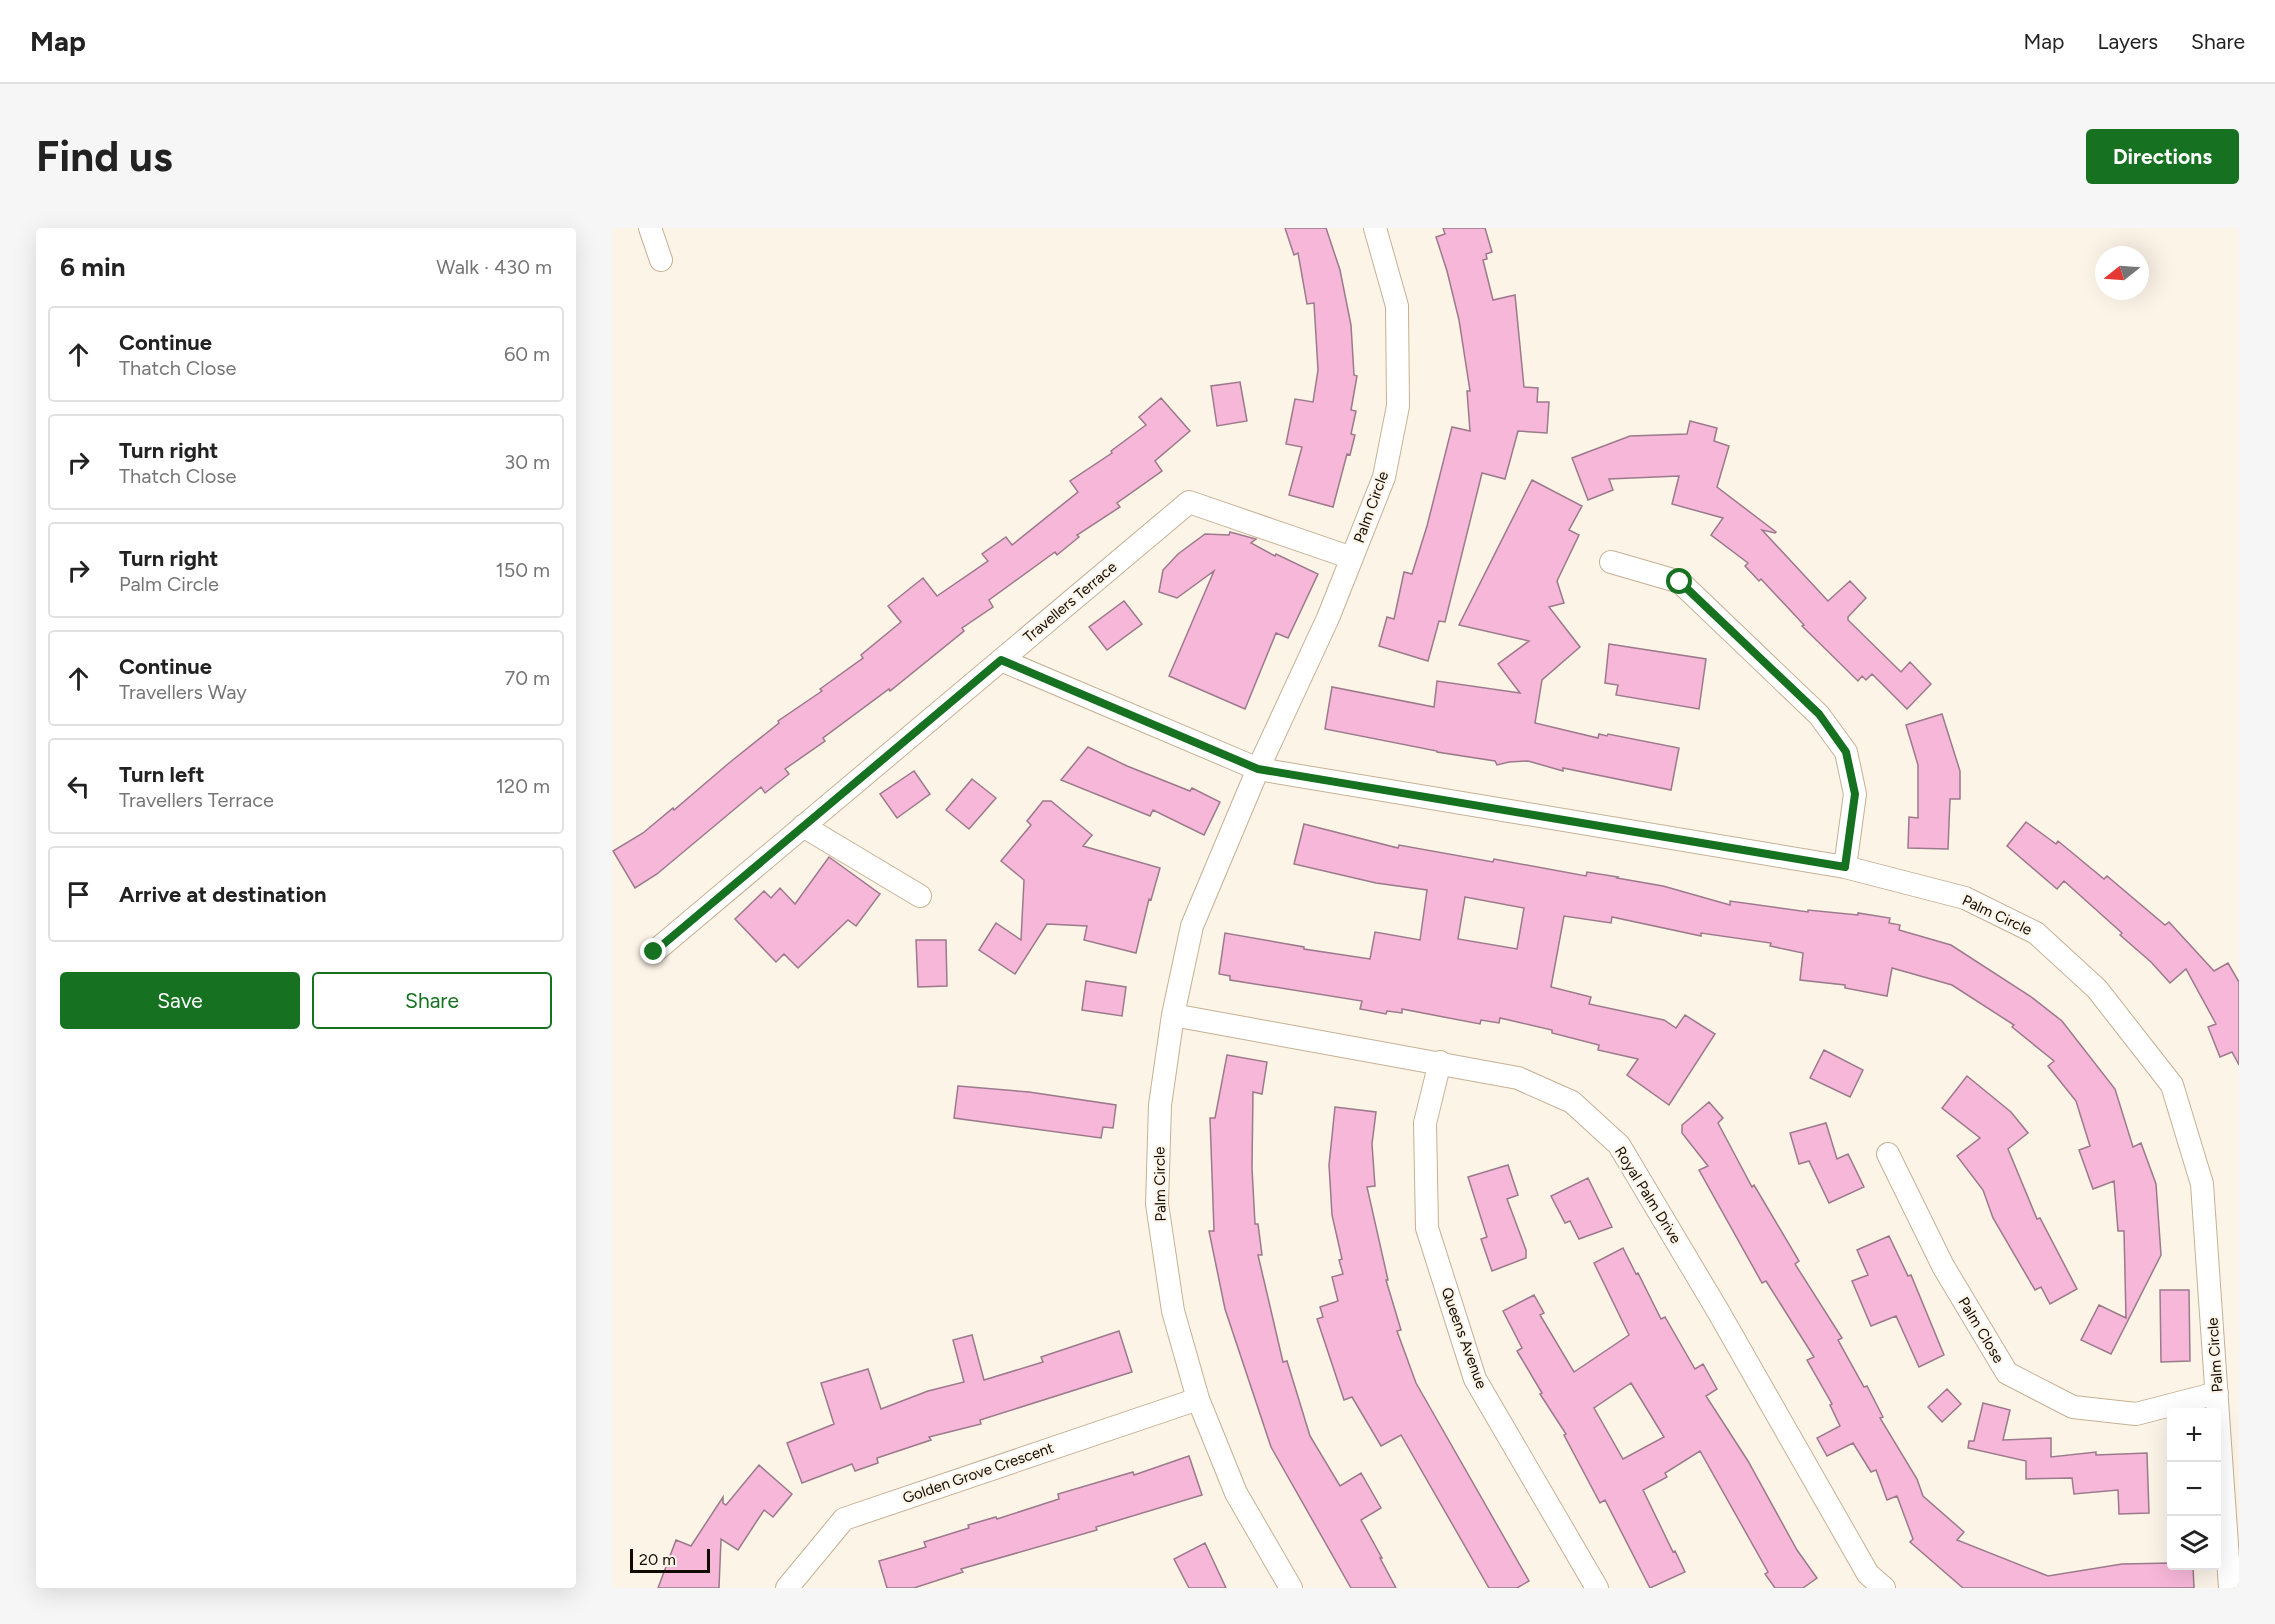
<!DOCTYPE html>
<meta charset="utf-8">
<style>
body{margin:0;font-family:Figtree,sans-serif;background:#f6f6f6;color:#222}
.controls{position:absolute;right:18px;bottom:18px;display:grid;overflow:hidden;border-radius:6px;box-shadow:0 6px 24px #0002}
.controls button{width:54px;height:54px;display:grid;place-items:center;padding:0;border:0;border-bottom:2px solid #e0e0e0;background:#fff;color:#222;font:30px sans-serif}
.compass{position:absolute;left:1483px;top:18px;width:54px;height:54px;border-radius:50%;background:#fff;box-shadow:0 6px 24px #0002;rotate:253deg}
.scale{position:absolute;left:18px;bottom:15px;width:80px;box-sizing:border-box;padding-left:6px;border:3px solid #110a02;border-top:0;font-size:16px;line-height:21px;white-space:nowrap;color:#110a02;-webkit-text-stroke:4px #fdf4e8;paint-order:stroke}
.stop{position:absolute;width:18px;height:18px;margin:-14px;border:4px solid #167220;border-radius:50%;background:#fff}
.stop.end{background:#167220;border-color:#fff;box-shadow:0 2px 6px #0008}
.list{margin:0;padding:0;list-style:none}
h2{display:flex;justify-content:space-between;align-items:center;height:78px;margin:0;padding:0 24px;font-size:26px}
h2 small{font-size:20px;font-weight:400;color:#767676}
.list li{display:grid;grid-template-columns:39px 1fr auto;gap:18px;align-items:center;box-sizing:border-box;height:96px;margin:0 12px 12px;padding:0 12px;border:2px solid #e0e0e0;border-radius:6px}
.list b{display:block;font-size:22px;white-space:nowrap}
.list p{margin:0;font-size:20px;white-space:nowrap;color:#767676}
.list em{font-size:20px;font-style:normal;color:#767676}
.actions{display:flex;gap:12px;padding:18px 24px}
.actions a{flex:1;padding:14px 0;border:2px solid #167220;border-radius:6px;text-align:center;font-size:21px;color:#167220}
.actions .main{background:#167220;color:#fff}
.icon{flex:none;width:33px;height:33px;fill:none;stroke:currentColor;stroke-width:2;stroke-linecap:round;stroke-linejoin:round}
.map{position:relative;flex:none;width:1627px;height:1360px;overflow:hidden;border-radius:6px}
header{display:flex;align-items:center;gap:36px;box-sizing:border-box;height:84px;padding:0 30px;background:#fff;border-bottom:2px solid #e0e0e0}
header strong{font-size:28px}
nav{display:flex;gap:33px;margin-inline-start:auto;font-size:21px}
.intro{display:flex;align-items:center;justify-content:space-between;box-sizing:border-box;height:144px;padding:0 36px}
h1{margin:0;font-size:42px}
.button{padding:15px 27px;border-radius:6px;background:#167220;color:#fff;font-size:21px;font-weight:700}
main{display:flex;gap:36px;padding:0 36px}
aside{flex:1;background:#fff;border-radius:6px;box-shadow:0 6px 24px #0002}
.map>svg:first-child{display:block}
.building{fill:#f7b7d9;stroke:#9b7a8b;stroke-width:1.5;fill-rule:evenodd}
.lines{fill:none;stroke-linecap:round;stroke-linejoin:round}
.minor-casing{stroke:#c6b093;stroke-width:24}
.minor{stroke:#fff;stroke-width:22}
.route{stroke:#167220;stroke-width:8}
.labels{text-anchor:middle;stroke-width:4.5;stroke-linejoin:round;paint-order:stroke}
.street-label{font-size:15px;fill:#110a02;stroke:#fdf4e8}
</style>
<header>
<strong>Map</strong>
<nav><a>Map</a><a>Layers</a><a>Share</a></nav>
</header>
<div class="intro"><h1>Find us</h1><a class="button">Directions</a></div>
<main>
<aside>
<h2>6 min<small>Walk · 430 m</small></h2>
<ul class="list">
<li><svg class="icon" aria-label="ahead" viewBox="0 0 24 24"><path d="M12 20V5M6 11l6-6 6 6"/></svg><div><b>Continue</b><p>Thatch Close</p></div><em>60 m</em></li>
<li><svg class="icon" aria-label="right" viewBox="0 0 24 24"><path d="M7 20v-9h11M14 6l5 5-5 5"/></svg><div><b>Turn right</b><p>Thatch Close</p></div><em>30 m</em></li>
<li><svg class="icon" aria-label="right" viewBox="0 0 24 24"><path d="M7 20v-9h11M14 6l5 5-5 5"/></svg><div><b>Turn right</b><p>Palm Circle</p></div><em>150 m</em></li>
<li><svg class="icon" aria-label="ahead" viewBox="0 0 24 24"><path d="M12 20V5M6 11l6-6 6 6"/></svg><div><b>Continue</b><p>Travellers Way</p></div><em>70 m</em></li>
<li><svg class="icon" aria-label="left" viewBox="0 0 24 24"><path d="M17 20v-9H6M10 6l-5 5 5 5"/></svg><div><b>Turn left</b><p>Travellers Terrace</p></div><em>120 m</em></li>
<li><svg class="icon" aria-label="arrive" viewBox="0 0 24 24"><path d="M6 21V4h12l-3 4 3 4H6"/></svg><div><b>Arrive at destination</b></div></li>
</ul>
<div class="actions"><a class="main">Save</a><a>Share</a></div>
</aside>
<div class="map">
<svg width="1627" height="1360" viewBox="0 0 1627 1360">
<rect width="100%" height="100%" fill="#fdf4e8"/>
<path class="building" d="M673,0H714L728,42L739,97L742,147L745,148L739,182L744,183L739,206L743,207L738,227L735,226L721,279L677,267L690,219L674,216L683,171L701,174L706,142L702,75L695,76L686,25L682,27Z
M831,0H873L880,24L874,26L875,31L871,32L881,72L903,67L912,159L926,160L925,174H937L935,205L906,203L893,251L870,245L833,394L827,393L816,433L767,418L775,389L782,391L792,344L800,346L815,298L840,199L858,203L855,163H858L847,92L835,43L824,9L833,6Z
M628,154L635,193L605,198L599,158Z
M549,170L578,203L543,233L550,243L505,275L508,279L465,307L467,309L445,327L443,324L377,372L381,379L350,400L352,403L278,463L277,461L211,510L213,513L173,541L177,546L153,565L149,559L45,646L23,660L1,623L31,605L61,580L62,582L117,535L167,495L166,493L210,463L208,461L251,430L249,427L289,394L276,378L311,350L325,368L376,333L370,326L394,309L400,317L466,264L458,253L500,225L499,223L534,197L527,189Z
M1078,193L1105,200L1102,213L1117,218L1105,259L1164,304L1163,305L1150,302L1216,373L1238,353L1254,370L1236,389V392L1289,444L1298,434L1319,456L1295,481L1260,446L1254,452L1250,448L1246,453L1190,398L1192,397L1149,351L1147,353L1133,338L1136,335L1099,307L1111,290L1060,276L1067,248L997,251L1001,262L976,272L960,230L1018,208L1075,206Z
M920,252L970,278L957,302L967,307L945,353L952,375L937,379L968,419L930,452L923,495L986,510L987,506L995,508L996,506L1067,520L1059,562L951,540V543L916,533L897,534L885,537L883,533L825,524V523L713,501L720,459L822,479L825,453L908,465L886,436L917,413L847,397Z
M618,304L644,311L639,315L663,328L664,326L706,346L676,410L664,405L633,481L557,448L602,343L565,370L547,364L551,342L566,326L593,306L617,307Z
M512,373L530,396L495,422L477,399Z
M997,416L1094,431L1087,481L1004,467L1006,457L993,455Z
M1330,486L1348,543V571H1338L1336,621L1296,620L1297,589L1306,590V537L1294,497Z
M476,519L515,538L578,563L580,560L608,574L592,607L541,582L538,588L449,552Z
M302,543L318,566L285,590L268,566Z
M360,551L384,570L357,601L334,582Z
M431,573H439L480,607L471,618L548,640L539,672L537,671L524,725L472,712L475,698L435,696L403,746L367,722L384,695L409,712L412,652L389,633L419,597L415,593Z
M1414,594L1444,616L1446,613L1492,651L1495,648L1553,697L1557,694L1602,743L1616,735L1627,754V837L1620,824L1608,829L1596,799L1604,796L1574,741L1558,755L1539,734L1508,707L1510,705L1452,653L1445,661L1395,618Z
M692,596L786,620L787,617L881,634L882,631L974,648L975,644L1006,649L1005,650L1051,658L1118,677V673L1196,684V682L1246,687V685L1278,690L1277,695L1288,697L1287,702L1339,717L1418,768L1450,793L1503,861L1521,919L1529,915L1544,956L1549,1027L1499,1126L1469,1112L1487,1077L1514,1090L1512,1003H1506L1502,953L1481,961L1467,922L1478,918L1464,873L1436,838L1442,833L1400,799L1402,797L1340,757L1280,740L1275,768L1233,760V757L1188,752L1191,725L1158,718L1159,715L1089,705V708L1000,689L999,695L952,688L939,759L979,769L977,776L1052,792L1064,800L1073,787L1103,806L1057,877L1015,847L1026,831L986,822L987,817L940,805V802L888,790L887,795L869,792L868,796L790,781V785L775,783L774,786L748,781L750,773L618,752V748L607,746L613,705L692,719V721L758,731L763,704L808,712L815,662L764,655L682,636ZM853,669L912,680L905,721L846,711Z
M217,629L268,666L244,698L236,692L186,740L172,726L164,734L123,691L152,663L159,670L168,660L183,676Z
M304,712H334L335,758L306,759Z
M474,753L514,759L510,788L470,782Z
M1212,822L1251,842L1238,869L1198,850Z
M615,827L655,834L650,866L641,864L640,940L643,996H646L650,1027H646L671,1134L675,1133L698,1208L728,1258L749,1245L769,1280L749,1292L770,1330H768L784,1360H739L659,1219L613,1081L597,1003H602L598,890H603Z
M1355,848L1399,884L1416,905L1396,921L1425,991L1428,990L1465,1061L1438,1076L1429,1059L1423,1062L1381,990L1371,962L1345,928L1368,910L1330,880Z
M346,858L417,864L504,877L501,900L491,899L489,910L342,890Z
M1097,874L1111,890L1106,895L1140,959L1142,957L1187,1033L1183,1036L1230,1110L1226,1112L1252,1159L1255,1158L1271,1189L1268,1190L1305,1251L1311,1268L1352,1304L1345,1312L1436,1348L1510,1336L1560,1335V1338H1581L1582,1360H1351L1298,1314L1301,1311L1285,1268L1275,1272L1264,1242L1259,1244L1241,1215L1215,1228L1205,1210L1228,1198L1218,1177L1220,1176L1195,1132L1202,1129L1154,1053L1150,1055L1087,942L1096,938L1070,905V897Z
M723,879L764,884L760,916L763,958L755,959L776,1052H774L789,1102L785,1103L804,1155L917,1353L905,1360H877L789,1207L769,1218L740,1169L732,1172L705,1091L711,1089L708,1079L726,1073L720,1049L731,1046L727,1032L730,1031L720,987L717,937Z
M1214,895L1225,931L1236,926L1252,959L1217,975L1197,933L1187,936L1178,905Z
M896,937L906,967L895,971L914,1022V1030L880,1043L869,1011L875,1009L856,949Z
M976,950L1000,999L967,1011L958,993L953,995L939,968Z
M1277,1008L1296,1048L1299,1047L1332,1127L1307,1139L1284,1088L1259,1098L1240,1053L1256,1047L1245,1022Z
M1011,1020L1024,1046L1026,1045L1049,1091L1053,1089L1083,1141L1091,1136L1105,1161L1094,1168L1136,1233L1185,1322L1205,1350L1191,1360H1163L1153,1346L1156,1344L1088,1223L1053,1245L1055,1249L1031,1262L1061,1324L1063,1323L1073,1344L1038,1360L993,1272L988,1275L952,1207L954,1206L928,1166L930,1165L905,1123L910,1120L891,1083L922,1067L932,1085L928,1087L962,1144L1017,1107L982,1035ZM1019,1155L1052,1209L1011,1231L982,1180Z
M1548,1062H1577L1578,1133L1549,1134Z
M507,1103L520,1144L368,1192L369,1196L317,1209L319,1212L265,1230L266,1235L243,1243L240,1236L190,1255L175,1215L222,1196L209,1155L256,1141L269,1181L316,1163L352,1154L341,1112L360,1107L372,1152L431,1134L429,1129Z
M1335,1161L1349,1176L1330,1194L1316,1179Z
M1371,1175L1398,1182L1391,1212L1439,1210V1229L1484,1224V1227L1535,1225L1537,1285L1507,1286L1506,1262L1462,1266L1460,1250L1414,1251V1233L1356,1220L1357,1213H1362Z
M577,1228L590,1267L484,1299L485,1302L349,1341L351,1344L302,1360H275L267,1333L314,1319L312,1314L357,1300L356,1297L384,1289L385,1291L447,1271L446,1266L521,1244L522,1247Z
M147,1237L180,1266L161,1289L152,1282L126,1322L109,1311L107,1360H46L64,1312L79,1318L111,1269V1275L114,1277Z
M593,1315L614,1360H577L562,1331Z"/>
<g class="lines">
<defs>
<path id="minor" d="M38,0L49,32
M999,334L1068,354L1207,487L1234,524L1243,566L1233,639
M389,432L646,541L1233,639L1353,670L1424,705L1485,761L1560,857L1590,956L1618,1360
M191,598L308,668
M42,724L577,274L740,330
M561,787L906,850L960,874L1007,917L1106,1083L1256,1346L1272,1360
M828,834L813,895L815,1000L863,1151L985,1360
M1276,926L1331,1038L1395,1145L1461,1179L1524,1186L1605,1165
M175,1360L232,1291L586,1171
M679,1360L624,1265L586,1171L561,1083L545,976L548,877L561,787L580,698L646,541L716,390L772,249L786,178L785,78L763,0"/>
</defs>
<use href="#minor" class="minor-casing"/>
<use href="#minor" class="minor"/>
</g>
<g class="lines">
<path class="route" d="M42,724L389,432L646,541L1233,639L1243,566L1234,524L1207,486L1068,354"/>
</g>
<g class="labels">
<g class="street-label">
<text transform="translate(759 279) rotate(-70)" y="5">Palm Circle</text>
<text transform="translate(458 374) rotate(-40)" y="5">Travellers Terrace</text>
<text transform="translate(1385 687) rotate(25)" y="5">Palm Circle</text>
<text transform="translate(548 956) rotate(-91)" y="5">Palm Circle</text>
<text transform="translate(1036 967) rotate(58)" y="5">Royal Palm Drive</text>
<text transform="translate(1369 1102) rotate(59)" y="5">Palm Close</text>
<text transform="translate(852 1110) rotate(70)" y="5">Queens Avenue</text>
<text transform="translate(1603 1127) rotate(-94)" y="5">Palm Circle</text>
<text transform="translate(366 1245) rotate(-19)" y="5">Golden Grove Crescent</text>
</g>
</g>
</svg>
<div class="controls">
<button>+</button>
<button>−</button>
<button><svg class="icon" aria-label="layers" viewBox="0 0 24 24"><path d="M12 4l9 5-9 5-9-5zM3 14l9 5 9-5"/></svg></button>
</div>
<svg class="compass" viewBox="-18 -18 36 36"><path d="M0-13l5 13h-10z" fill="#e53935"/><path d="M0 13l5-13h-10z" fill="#767676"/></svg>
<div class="scale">20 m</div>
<div class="stop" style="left:1068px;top:354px"></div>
<div class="stop end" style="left:42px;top:724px"></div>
</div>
</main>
